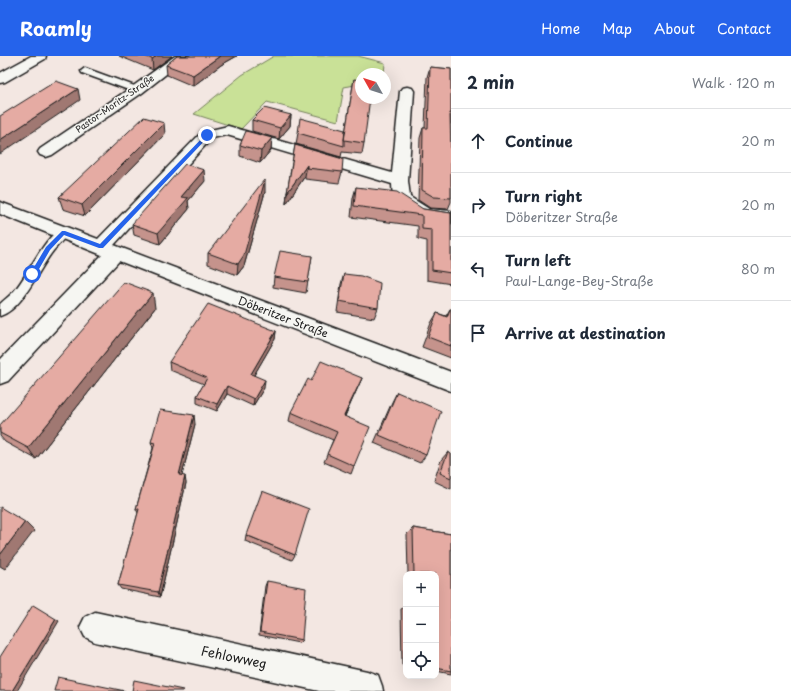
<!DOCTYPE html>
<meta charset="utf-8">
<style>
body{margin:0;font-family:"Playpen Sans",sans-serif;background:#f6f6f7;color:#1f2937}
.controls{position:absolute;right:12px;bottom:12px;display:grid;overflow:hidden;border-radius:8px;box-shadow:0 4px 16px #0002}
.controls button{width:36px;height:36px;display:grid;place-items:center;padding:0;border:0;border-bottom:1px solid #e0e1e3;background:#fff;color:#1f2937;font:20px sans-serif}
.compass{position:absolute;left:355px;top:12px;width:36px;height:36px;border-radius:50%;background:#fff;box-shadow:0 4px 16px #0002;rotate:309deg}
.stop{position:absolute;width:12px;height:12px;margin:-9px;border:3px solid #2563eb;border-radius:50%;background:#fff}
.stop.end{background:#2563eb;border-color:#fff;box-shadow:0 1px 4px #0008}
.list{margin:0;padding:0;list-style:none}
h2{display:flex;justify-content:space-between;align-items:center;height:52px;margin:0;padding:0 16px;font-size:17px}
h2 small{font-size:13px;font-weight:400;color:#747a83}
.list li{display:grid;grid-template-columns:26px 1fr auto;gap:12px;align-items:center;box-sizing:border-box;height:64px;padding:0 16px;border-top:1px solid #e0e1e3}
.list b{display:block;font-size:15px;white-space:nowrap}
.list p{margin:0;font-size:13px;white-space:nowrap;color:#747a83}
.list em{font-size:13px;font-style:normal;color:#747a83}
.icon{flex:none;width:22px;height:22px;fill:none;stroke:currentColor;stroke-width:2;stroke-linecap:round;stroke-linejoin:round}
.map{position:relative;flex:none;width:451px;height:635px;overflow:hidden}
header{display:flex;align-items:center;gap:24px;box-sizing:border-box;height:56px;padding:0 20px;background:#2563eb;color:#fff}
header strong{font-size:19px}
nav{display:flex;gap:22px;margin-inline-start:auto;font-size:14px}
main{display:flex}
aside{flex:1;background:#fff}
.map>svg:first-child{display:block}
.green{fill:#c9e197;stroke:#727e5a}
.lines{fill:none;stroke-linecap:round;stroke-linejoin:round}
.service-casing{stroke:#1c1c1c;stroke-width:3}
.minor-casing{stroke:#1c1c1c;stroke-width:3}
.service{fill:#f6f6f2;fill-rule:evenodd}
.minor{fill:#f6f6f2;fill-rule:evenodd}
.wall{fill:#c5938c;stroke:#1c1c1c}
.shaded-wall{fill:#a07872;stroke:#1c1c1c}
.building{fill:#e5aba3;stroke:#1c1c1c}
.route{fill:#2563eb}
.labels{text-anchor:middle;stroke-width:3;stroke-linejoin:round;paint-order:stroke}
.far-street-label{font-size:9px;fill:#1c1c1c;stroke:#f6f6f2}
.street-label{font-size:11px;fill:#1c1c1c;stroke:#f6f6f2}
.near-street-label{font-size:13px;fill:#1c1c1c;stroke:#f6f6f2}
</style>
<header>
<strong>Roamly</strong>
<nav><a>Home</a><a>Map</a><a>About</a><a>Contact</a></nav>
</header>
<main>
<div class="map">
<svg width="451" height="635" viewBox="0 0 451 635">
<rect width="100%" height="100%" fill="#f3e7e2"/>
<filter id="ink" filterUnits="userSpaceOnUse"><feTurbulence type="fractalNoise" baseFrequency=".025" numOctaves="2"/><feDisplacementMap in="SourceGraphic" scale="8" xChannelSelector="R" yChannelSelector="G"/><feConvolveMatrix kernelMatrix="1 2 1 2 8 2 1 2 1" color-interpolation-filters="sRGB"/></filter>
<g filter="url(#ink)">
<path class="green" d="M274,0H358L385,7L384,18H361V28L344,31L338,65L267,46L241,73L194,58L242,19Z"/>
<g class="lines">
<defs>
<path id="service" d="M85,12L140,32L141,34L140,36H134L82,17L81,15Z
M63,172L67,173L69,176C64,183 58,189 53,195C38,214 23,253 0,260V248C5,243 10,240 14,235C27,221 46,177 63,172Z"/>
<path id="minor" d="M31,0H46L45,3L5,26L0,27V17Z
M175,0H189L142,37L52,99L46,101L40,99L38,96L40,93L132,31Z
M407,31L412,32L414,35L408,125L410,141L429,153L451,155V167L419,162L396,148L393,144L392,128L227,79L212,82L114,189L451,316V335L119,205L8,325L0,328V304L102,199L0,158V146L98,183L202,76L228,70L392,117L400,35L402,32Z
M95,556L367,615L378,619L382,630L383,635H319L95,586L85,581L80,571L85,561Z"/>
</defs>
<use href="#service" class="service-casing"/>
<use href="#minor" class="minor-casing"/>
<use href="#service" class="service"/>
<use href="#minor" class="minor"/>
</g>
<path class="wall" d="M119,0H172L153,14Z
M177,0H237L221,9L193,30L167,19L166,9Z
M430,11L451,13V68H450L451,100V146L448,153L430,152L418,144L420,82L423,72H425L427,21Z
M354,23L364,87L362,98L342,96L341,101L296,88L298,77L345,78Z
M291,59L290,70L279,83L252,75V64Z
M165,78L85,160L63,153L59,141Z
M272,82L271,94L260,107L240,100V89Z
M295,89L342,116L339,127L305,123V120L286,148L287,137Z
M205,125L188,145L189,153L160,188L134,179L132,168Z
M356,131L423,153L451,157V228L427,224V185L418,183V170L351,161L353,142Z
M265,136L244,210L237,219L208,208V197Z
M312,200L306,237L273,231L274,221Z
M344,218L378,252L374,262L337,256L341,228Z
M155,252L36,403L5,386L0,380V369Z
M450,253H451V302L422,291L431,267L437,257L446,260Z
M276,275L275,283L254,319L264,332L253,350L227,338L217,355L197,347V340L204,328L170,314L169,306Z
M362,322L345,360L354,410L351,418L324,406L333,384L289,365L291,356L311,325Z
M397,336L426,399L420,407L374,387L392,346Z
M195,368L182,419L186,427L160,541L121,533L118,529L138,457L136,453L153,392L151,386Z
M448,396L451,398V433L434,425L441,404Z
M413,472L451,478V618L436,615V518H408L407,478Z
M246,479L295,499L292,504L245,485Z
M267,525L302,584L299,587L259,579L265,530Z
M406,550V610L402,609L401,553Z"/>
<path class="shaded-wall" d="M157,0H172L153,14L152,3Z
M220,0H237L221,9L193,30V19Z
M78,33L80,44L0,98V84Z
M291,59L290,70L279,83L280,72Z
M164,67L165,78L85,160L82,149Z
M272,82L271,94L260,107L261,95Z
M307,109L305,120L286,148L287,137Z
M204,114L205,125L188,145L189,153L160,188L158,177L181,141Z
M265,124V136L244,210L237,219L238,208Z
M153,237L155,252L36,403L28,392Z
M276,275L275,283L250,326L251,318Z
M362,322L358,331L341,369L344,360Z
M265,324L264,332L253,350L254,343Z
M227,330V338L217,355V348Z
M194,359L195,368L180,427L179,419Z
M185,420L186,427L160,541L158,536Z
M25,466L34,475L5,513L0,510V499Z
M56,563L59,565L17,635H12Z"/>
<path class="building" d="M144,0H157L152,3Z
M177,0H220L193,19L166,9Z
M430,11L451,13V57H450L451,100V142L434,141L422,134L423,72H428Z
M354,23L361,24V42H370L364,87L344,84V90L298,77L300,62L345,74L344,84Z
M56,25L78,33L0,84V60Z
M264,52L291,59L280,72L252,64Z
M144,61L164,67L82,149L59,141Z
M246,75L272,82L261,95L240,89Z
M295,89L343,103L342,116L307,112V109L287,137Z
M185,108L204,114L181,141L188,142L158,177L132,168Z
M264,124H265L244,199L238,208L208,197Z
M356,131L397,136L423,153L451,157V217L432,214V174L422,173V159L354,150Z
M280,195L312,200L308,226L274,221Z
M344,218L361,220L380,227L378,252L339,245Z
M124,226L153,237L28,392L0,377V369Z
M208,248L276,275L251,318L265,324L254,343L227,330L217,348L197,340L207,322L169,306Z
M450,253H451V290L428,281L437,257L447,261Z
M321,305L362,322L344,360L370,371L354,410L327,398L337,376L291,356L308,323L311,325Z
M397,336L441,355L426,399L379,379Z
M160,354L194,359L179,419L185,420L158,536L118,529L139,453H136L155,387L151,386Z
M448,396L451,398V422L440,417Z
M262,435L309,453L295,499L246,479Z
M0,451L25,466L0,499Z
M413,472L451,478V615L436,612V518H414Z
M267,525L306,532L302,584L260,576Z
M33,549L56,563L12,635H0V601Z
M58,621L125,635H54Z
M134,624L183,634V635H132Z"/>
</g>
<path class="route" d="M206,78L210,79L103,192H99L64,179L50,194L35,220H30V218L46,191L62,175H65L100,188Z"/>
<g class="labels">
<g class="far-street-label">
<text transform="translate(115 48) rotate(-35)" y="3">Pastor-Moritz-Straße</text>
</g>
<g class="street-label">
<text transform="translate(283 261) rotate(21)" y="4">Döberitzer Straße</text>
</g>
<g class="near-street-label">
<text transform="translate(234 601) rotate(12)" y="5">Fehlowweg</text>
</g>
</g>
</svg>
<div class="controls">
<button>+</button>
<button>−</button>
<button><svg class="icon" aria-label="locate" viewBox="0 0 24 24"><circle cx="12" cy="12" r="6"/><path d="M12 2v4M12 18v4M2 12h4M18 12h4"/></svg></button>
</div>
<svg class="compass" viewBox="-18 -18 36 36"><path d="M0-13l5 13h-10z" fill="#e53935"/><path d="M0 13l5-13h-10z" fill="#747a83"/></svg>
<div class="stop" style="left:32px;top:218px"></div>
<div class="stop end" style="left:207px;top:79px"></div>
</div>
<aside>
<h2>2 min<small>Walk · 120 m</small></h2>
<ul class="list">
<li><svg class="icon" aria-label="ahead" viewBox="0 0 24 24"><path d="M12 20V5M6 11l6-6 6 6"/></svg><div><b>Continue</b></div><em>20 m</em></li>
<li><svg class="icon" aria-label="right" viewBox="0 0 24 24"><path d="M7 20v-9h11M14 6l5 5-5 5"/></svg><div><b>Turn right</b><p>Döberitzer Straße</p></div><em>20 m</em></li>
<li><svg class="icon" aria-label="left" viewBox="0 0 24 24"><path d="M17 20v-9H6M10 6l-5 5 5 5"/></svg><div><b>Turn left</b><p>Paul-Lange-Bey-Straße</p></div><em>80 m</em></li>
<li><svg class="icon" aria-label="arrive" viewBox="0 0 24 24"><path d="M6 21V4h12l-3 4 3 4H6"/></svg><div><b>Arrive at destination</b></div></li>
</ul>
</aside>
</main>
